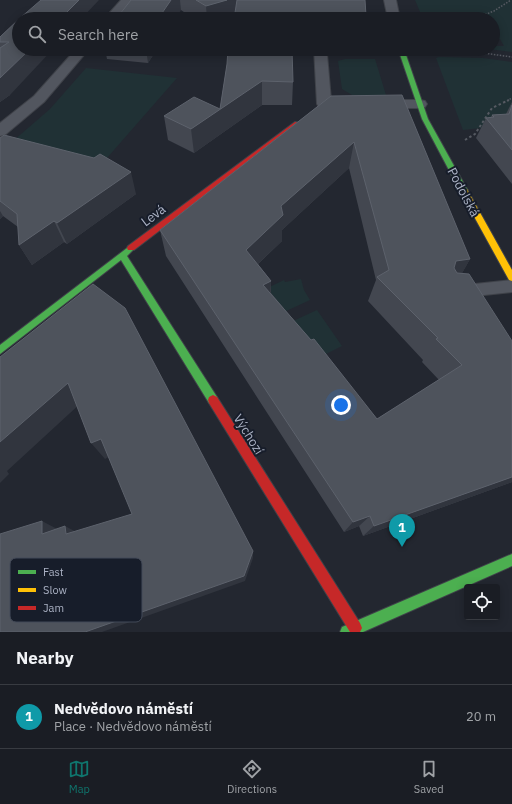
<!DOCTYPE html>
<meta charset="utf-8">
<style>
body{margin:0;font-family:"IBM Plex Sans",sans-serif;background:#272a31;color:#f1f3f6}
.controls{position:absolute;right:12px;bottom:12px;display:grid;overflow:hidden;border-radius:4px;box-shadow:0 2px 10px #0003}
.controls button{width:36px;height:36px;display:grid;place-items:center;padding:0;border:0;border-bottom:1px solid #383b41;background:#1a1d24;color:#f1f3f6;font:20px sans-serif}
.you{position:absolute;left:341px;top:405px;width:14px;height:14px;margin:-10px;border:3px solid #fff;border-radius:50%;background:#1a73e8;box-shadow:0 0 0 6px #1a73e833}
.badge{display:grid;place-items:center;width:26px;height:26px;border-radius:50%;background:#0f766e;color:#fff;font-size:13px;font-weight:700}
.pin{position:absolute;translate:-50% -33px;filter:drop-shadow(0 1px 2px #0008)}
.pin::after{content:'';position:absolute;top:21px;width:14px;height:12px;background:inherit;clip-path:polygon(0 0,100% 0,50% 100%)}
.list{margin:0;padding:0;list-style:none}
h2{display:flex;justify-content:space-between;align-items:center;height:52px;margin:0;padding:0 16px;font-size:17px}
h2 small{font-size:13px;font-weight:400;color:#9fa2a6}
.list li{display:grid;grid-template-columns:26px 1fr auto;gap:12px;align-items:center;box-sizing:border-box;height:64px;padding:0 16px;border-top:1px solid #383b41}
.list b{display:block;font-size:15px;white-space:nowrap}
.list p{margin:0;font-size:13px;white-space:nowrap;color:#9fa2a6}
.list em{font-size:13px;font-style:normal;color:#9fa2a6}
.icon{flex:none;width:22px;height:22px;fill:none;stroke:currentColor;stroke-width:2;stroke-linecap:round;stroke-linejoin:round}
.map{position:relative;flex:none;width:512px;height:632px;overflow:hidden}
.search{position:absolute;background:#1a1d24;box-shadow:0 2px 10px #0003;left:12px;right:12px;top:12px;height:44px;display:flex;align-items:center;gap:10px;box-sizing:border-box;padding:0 14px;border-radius:22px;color:#9fa2a6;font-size:15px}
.sheet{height:116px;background:#1a1d24}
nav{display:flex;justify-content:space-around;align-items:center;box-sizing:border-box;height:56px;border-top:1px solid #383b41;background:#1a1d24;font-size:11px;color:#9fa2a6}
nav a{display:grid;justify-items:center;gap:2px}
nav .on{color:#0f766e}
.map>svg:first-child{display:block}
.green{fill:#203135}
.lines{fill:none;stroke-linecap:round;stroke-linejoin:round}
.lane-casing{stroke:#3f4249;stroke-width:2}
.street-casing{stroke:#3f4249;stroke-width:2}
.fast-casing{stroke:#3f4249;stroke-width:2}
.slow-casing{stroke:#3f4249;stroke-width:2}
.jam-casing{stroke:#3f4249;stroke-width:2}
.path-far1{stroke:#565a62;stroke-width:1.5;stroke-dasharray:1.5 1.5;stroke-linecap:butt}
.path{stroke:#565a62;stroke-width:2;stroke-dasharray:2.5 2.5;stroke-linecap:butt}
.lane{fill:#52565f;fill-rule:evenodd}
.street{fill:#52565f;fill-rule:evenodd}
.fast{fill:#4caf50;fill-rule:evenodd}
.slow{fill:#ffc107;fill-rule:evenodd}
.jam{fill:#c62828;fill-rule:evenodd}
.wall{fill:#434750;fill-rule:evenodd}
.shaded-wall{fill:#31353e}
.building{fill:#4e535c;stroke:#5d626c;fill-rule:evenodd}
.labels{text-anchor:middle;stroke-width:4;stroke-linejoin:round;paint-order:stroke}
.street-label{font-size:13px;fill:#abb2c4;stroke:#171d2a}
.key{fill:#171d2a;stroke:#434a58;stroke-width:1}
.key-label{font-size:11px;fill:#abb2c4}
</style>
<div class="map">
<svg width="512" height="632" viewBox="0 0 512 632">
<rect width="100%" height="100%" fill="#232730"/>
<path class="green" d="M415,0H512V52L489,49H493V46H504L500,39H493V19H423Z
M439,57L483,58L512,62V111L509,125L463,130L436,58Z
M345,59H375L386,95H352L342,89L338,61Z
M86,68L177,78L107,158L99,163L13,141L50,109Z
M301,279L304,290L310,300L271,318L259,292L284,280L285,282Z
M317,310L342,346L324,355L278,328Z"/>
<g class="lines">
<defs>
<path id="lane" d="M512,280V292L456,298L450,297L448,292L450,287L456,286Z"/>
<path id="street" d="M121,0H133L116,19H104Z
M384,0H396L400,19H388Z
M76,49H89L44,102L6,134L0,136V123L34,96Z
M314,49H407L408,51L407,54L402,55L327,54L331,100H420L425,101L427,104L425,107L420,108H324L319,107L317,104Z"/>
<path id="fast" d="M398,49H404L428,119L468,191L467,193H461L460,191L422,119Z
M131,245L135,248L127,256L217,397L218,400L217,403L213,405L209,403L121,260L0,354V345Z
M512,554V566L363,632H340L342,627Z"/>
<path id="slow" d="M461,189H467L468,191L512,270V281L509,280L460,191Z"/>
<path id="jam" d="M295,122L300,123L134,250H128L127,248L128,246Z
M213,395L217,397L360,623L362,628L360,632H350L209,403L208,400L209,397Z"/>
</defs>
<use href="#lane" class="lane-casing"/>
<use href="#street" class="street-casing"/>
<use href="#fast" class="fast-casing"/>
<use href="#slow" class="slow-casing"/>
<use href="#jam" class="jam-casing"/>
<path class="path-far1" d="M474,19L494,11L511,0
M425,51L476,52L512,57
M507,101L512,98"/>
<path class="path" d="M465,140L475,134L492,108L509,100"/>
<use href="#lane" class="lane"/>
<use href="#street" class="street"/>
<use href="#fast" class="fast"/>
<use href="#slow" class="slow"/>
<use href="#jam" class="jam"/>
</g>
<path class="wall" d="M131,0H365L366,16V19H194L181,10Z
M19,19L10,95L0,102V37Z
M105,49H157L148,63L107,59Z
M227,64L293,82L292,105H262L194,153L168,140L164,116L220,109Z
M331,96L470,259L462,273L512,482L363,536L359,526L344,532L166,256L160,230ZM349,168L376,280L368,301L423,360L422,362L439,380L377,419L271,293V281L258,264L282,241V230Z
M512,102V184L476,138L486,118L491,117L492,115L506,114Z
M0,138L136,194L67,244L64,242L32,265L19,245L18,227L3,216L0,219Z"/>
<path class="shaded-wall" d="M79,0H99L81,19H60Z
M171,0H180L181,10L176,19H158Z
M227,0H238L236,19H207L206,6Z
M30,49H53L10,95L0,102V78Z
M146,49H157L148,63Z
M262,81V105L194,153L191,129Z
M354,142L349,168L282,230V241L246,275V250L281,206Z
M131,172L136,194L67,244L57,223Z
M0,211L3,216L0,219Z
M54,221L64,242L32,265L19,245Z
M470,259L456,284L443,286L456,261Z
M271,281L270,306L263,285Z
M68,383L82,402L7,471L9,474L0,483V442Z
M101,439L114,454L105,459L91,443Z
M512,477V482L363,536L374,526Z
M370,516L359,526L344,532L353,522Z
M42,521L61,531L42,534Z
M65,526L82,535L66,534Z
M253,551V558L245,581L102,632H85Z"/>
<path class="building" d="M41,0H79L60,19H19Z
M131,0H171L158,19H116Z
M196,0H227L206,6Z
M237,0H365L366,16L291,14L292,19H234Z
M19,19V49H30L0,78V48L9,42H0V37Z
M228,49H292L293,82L262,81L191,129L164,116L194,97L220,109L227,64Z
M402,95L470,259L456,261L454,268L457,273L469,274L512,341V477L374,526L370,516L353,522L160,230L331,96ZM354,142L389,270L377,277L438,338L436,339L462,365L377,419L314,339L311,340L263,285L271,281L246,250L283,215L281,206Z
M512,105V150L486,118L494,117L492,115L509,114Z
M4,135L94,158L100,154L131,172L57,223L54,221L19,245L17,214L0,201V138Z
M93,284L125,308L253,551L244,576L85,632H0V534L42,521V534L65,526L66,534L132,514L101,439L91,443L68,383L0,442V357Z"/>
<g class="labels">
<g class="street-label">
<text transform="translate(464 192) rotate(62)" y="5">Podolská</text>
<text transform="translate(153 215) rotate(-37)" y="5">Levá</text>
<text transform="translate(249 434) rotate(58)" y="5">Výchozí</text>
</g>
</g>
<rect x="10" y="558" width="132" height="64" rx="6" class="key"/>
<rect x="18" y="570" width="18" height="4" fill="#4caf50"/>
<rect x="18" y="588" width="18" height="4" fill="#ffc107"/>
<rect x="18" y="606" width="18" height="4" fill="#c62828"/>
<g class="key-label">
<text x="43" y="576">Fast</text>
<text x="43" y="594">Slow</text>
<text x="43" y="612">Jam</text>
</g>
</svg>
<div class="controls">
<button><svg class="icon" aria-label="locate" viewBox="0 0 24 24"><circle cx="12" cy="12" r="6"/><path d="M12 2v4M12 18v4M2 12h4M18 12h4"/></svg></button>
</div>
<div class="you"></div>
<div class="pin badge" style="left:402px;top:547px;background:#0f9aa8">1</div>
<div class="search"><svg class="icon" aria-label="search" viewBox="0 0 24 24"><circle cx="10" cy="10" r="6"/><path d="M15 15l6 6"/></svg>Search here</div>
</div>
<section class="sheet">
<h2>Nearby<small></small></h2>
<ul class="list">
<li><span class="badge" style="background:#0f9aa8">1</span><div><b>Nedvědovo náměstí</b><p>Place · Nedvědovo náměstí</p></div><em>20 m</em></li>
</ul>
</section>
<nav>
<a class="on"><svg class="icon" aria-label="map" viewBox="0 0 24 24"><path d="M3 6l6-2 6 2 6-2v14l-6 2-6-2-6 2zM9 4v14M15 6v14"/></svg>Map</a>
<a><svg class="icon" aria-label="directions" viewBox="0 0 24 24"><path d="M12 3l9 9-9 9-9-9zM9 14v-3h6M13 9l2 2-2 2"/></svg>Directions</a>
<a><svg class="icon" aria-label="saved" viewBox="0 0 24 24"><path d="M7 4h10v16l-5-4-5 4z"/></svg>Saved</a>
</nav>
